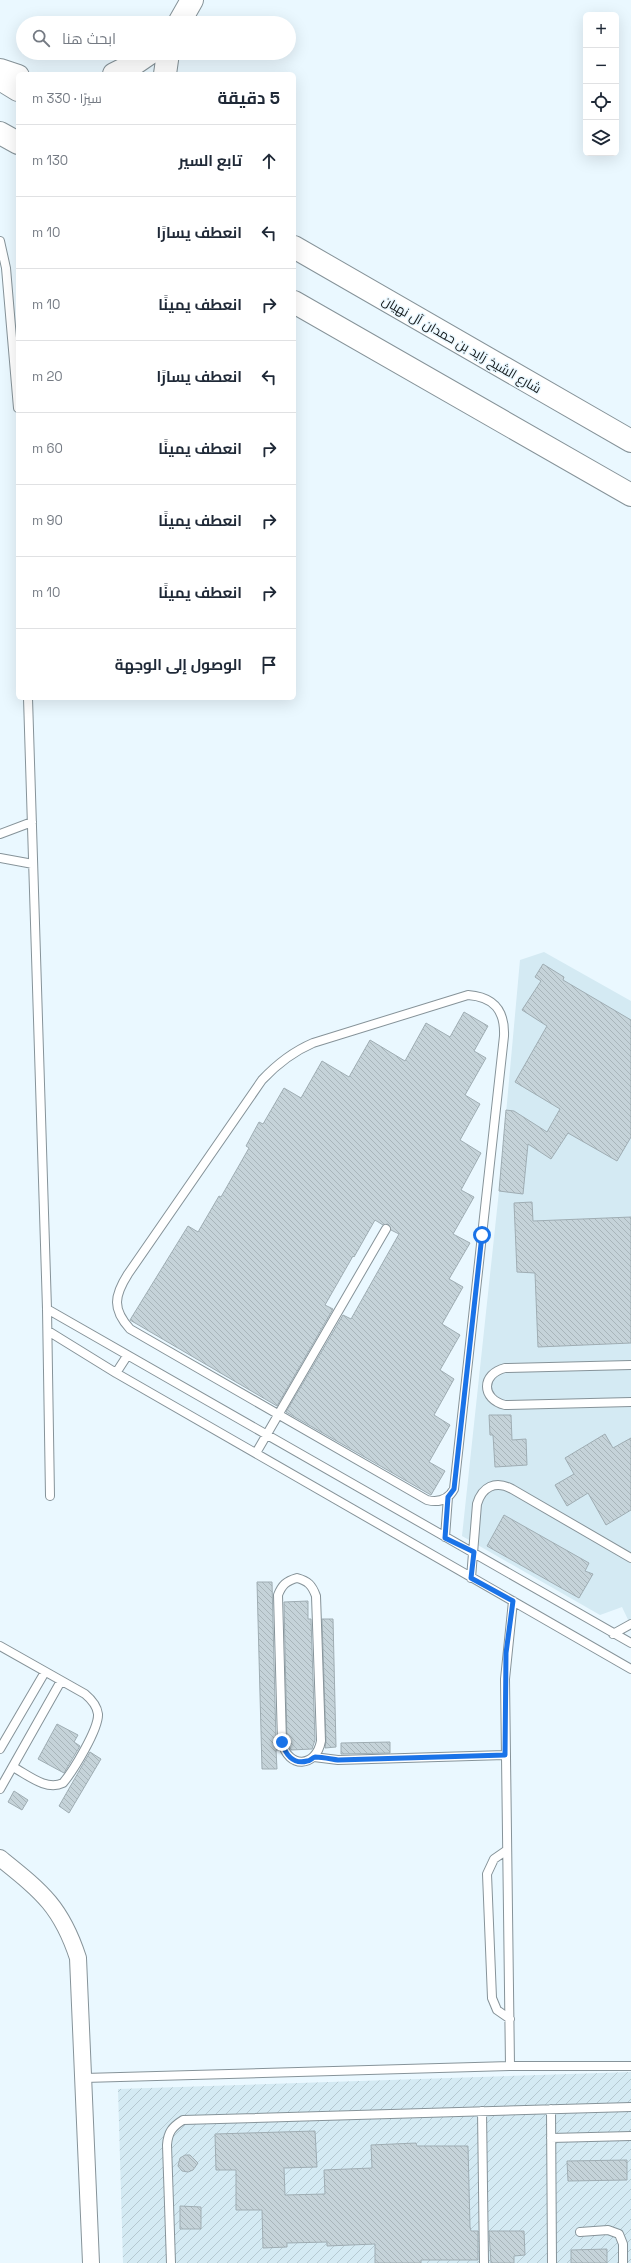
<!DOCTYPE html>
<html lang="ar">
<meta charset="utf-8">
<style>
body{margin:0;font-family:"Space Grotesk",Cairo,sans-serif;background:#f2f2f3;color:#1f2937;direction:rtl}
.controls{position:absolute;right:12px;top:12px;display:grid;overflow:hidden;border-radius:6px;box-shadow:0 4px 16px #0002}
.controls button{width:36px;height:36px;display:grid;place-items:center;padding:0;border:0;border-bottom:1px solid #e0e1e3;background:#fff;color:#1f2937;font:20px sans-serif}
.stop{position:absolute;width:12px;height:12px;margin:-9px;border:3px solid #1a73e8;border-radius:50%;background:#fff}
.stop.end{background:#1a73e8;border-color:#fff;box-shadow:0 1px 4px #0008}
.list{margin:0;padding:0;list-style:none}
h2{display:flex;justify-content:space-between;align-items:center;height:52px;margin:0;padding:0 16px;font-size:17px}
h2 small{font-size:13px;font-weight:400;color:#747a83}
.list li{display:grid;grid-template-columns:26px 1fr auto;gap:12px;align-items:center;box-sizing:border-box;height:72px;padding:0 16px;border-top:1px solid #e0e1e3}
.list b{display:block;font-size:15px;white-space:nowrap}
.list em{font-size:13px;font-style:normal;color:#747a83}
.icon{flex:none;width:22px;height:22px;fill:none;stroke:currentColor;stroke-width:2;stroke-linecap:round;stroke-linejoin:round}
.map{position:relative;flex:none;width:631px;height:2263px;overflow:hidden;direction:ltr}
.search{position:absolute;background:#fff;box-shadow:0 4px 16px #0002;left:16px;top:16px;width:280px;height:44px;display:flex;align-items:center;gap:10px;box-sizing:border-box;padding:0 14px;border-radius:22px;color:#747a83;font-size:15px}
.panel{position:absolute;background:#fff;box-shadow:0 4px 16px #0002;left:16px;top:72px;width:280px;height:628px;border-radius:6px;direction:rtl}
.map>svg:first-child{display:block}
.built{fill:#d4eaf3}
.industrial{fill:url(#industrial-furrows)}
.building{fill:url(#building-back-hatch);stroke:#9fadb3}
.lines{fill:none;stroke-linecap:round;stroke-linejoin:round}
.service-casing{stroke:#869399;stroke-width:10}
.minor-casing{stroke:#869399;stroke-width:18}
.secondary-casing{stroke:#869399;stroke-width:24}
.primary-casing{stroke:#869399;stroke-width:24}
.service{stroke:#fff;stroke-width:8}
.minor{stroke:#fff;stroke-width:16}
.secondary{stroke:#fff;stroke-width:22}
.primary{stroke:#fff;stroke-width:22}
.route{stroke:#1a73e8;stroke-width:5}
.labels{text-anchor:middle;stroke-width:3;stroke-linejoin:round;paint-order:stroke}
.street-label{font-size:13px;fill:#151a1c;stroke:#eaf8ff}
</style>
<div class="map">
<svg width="631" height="2263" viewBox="0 0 631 2263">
<defs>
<pattern id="industrial-furrows" width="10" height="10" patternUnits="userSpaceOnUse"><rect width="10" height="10" fill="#d4eaf3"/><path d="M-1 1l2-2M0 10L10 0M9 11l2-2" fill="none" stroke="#b5c8d0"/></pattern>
<pattern id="building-back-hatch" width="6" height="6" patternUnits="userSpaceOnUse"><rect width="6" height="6" fill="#c5d3d9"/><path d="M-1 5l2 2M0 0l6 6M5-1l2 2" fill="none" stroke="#a8b5ba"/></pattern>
</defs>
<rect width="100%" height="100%" fill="#eaf8ff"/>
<path class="built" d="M544,952L631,1001V1626L622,1607L600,1615L462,1536L499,1191L520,960Z"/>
<path class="industrial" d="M631,2072V2263H123L118,2089Z"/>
<path class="building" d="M543,964L564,977L563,980L631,1020V1137L617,1161L568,1133L551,1159L528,1144L523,1194L499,1191L506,1110L514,1111L547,1132L560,1109L515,1082L547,1026L522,1010L541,981L535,977Z
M464,1012L488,1026L474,1051L486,1058L465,1095L480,1104L460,1140L481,1153L461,1190L474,1197L453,1234L470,1243L449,1279L463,1287L442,1324L460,1335L440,1370L454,1379L434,1415L450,1425L429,1462L445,1471L431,1495L286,1412L343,1315L351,1319L399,1234L391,1230L388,1224L383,1225L375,1220L354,1257L353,1256L325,1305L333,1309L277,1406L130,1320L188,1226L198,1232L219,1196L221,1197L249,1148L246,1146L259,1122L263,1124L284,1088L301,1098L322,1061L349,1077L370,1040L405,1061L426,1023L450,1037Z
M532,1202L533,1221L631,1217V1343L538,1347L535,1273L517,1272L514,1203Z
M489,1415H511L512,1440L526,1439L527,1465L495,1467L493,1435H490Z
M605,1434L613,1448L631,1438V1510L606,1525L588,1493L567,1506L555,1485L574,1474L565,1458Z
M504,1515L589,1563L585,1571L593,1574L579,1598L487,1546Z
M257,1582H272L276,1742L279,1750H276L277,1769H262Z
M308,1601V1619H311L315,1740L312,1749L291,1750L287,1741L284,1602Z
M322,1619H333L336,1747L325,1748L326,1741Z
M57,1724L78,1735L74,1742L80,1746L64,1773L38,1759Z
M390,1742V1753L341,1754V1743Z
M90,1752L101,1759L69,1813L59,1806Z
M14,1791L28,1800L22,1810L8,1802Z
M315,2131L317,2167L284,2168L285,2195L325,2194L324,2170L372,2168L371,2145L416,2143L417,2146H468L470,2227L471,2231H478V2260H421V2263H375V2244L327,2246V2242L287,2243V2247L263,2248L262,2210H236V2170H216L215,2134Z
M185,2155H190L198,2163L193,2170L188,2172L182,2171L178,2166L180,2158Z
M627,2160V2180L568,2181L567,2161Z
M180,2206L201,2207V2229H180Z
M489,2231H524L525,2255L514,2256V2263H491Z
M607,2249V2263H571V2250Z"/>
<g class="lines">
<defs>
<path id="service" d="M0,241L6,268L18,408
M28,698L47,1309L50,1496
M0,834L32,822
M0,858L33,864
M468,995C494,997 505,1010 504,1036L454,1489C448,1500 439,1503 427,1500L130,1329C112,1309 114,1296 128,1274L262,1080C277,1064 292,1052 313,1043Z
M47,1309L631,1643
M48,1331L116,1373L631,1669
M631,1365L505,1368C481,1374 481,1399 505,1405L631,1402
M116,1373L127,1356
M256,1453L386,1229
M445,1537L448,1497
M297,1578C308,1581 312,1585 316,1596L321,1741C316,1768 288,1769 282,1742L278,1595C282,1585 286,1581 297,1578Z
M471,1578L477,1504C482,1487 495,1480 512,1489L631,1558
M613,1634L631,1624
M0,1646L85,1694C91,1699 97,1706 98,1714C99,1729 73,1771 63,1783C46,1791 28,1775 13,1767
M0,1749L45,1672
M314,1757L338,1760L505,1755
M0,1789L61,1681
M507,1850L494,1859L487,1874L492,1998L497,2010L510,2019
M510,2066L505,1679L513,1601
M84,2078L510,2066H631
M551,2109L552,2263
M482,2111L484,2263
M551,2138L631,2136
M580,2232L608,2230L619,2234L623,2244V2263
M171,2263L167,2145C168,2132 172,2127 183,2120L631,2107"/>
<path id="minor" d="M0,1858C41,1891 61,1906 78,1958L91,2263"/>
<path id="secondary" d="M179,23L192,0
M0,70L18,76
M114,74L134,64L150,53
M165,74L168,53"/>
<path id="primary" d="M0,79L18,90
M0,133L18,143
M294,247L631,441
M294,302L631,495"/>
</defs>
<use href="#service" class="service-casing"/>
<use href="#minor" class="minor-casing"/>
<use href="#secondary" class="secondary-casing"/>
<use href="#primary" class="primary-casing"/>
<use href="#service" class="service"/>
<use href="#minor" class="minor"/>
<use href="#secondary" class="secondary"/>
<use href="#primary" class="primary"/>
</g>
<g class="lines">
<path class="route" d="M282,1742C285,1754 293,1765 307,1761C310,1761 312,1758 315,1757C322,1757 331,1759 338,1760L505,1755L506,1653L513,1601L471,1578L474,1552L445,1538L448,1497L454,1489L482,1235"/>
</g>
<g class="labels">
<g class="street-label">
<text transform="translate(462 344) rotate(30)" y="5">شارع الشيخ زايد بن حمدان آل نهيان</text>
</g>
</g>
</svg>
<div class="controls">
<button>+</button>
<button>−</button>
<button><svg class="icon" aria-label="locate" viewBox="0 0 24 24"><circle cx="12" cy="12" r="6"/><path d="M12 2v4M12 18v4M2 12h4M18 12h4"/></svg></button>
<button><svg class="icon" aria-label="layers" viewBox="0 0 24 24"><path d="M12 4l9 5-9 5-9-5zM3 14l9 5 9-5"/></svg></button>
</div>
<div class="stop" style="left:482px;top:1235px"></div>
<div class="stop end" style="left:282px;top:1742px"></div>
<div class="search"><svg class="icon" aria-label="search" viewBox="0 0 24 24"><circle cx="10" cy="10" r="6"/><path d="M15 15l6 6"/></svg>ابحث هنا</div>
<section class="panel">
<h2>5 دقيقة<small>سيرًا · 330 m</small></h2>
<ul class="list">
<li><svg class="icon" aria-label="ahead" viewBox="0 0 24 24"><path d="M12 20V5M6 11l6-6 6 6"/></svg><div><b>تابع السير</b></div><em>130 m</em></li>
<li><svg class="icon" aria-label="left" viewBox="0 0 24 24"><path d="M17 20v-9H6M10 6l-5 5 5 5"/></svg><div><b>انعطف يسارًا</b></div><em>10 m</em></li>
<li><svg class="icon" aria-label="right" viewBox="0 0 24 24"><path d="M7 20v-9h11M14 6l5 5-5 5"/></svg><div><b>انعطف يمينًا</b></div><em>10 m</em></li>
<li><svg class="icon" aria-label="left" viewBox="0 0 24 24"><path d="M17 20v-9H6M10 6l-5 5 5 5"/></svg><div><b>انعطف يسارًا</b></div><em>20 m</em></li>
<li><svg class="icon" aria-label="right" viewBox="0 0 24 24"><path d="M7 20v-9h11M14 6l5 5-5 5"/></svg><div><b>انعطف يمينًا</b></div><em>60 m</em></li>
<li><svg class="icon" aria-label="right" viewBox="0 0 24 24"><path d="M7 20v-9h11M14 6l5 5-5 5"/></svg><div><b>انعطف يمينًا</b></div><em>90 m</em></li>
<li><svg class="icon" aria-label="right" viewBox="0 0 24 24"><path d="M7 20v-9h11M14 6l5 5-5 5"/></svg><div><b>انعطف يمينًا</b></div><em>10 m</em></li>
<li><svg class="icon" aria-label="arrive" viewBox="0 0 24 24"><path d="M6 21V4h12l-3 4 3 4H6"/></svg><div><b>الوصول إلى الوجهة</b></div></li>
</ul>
</section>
</div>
